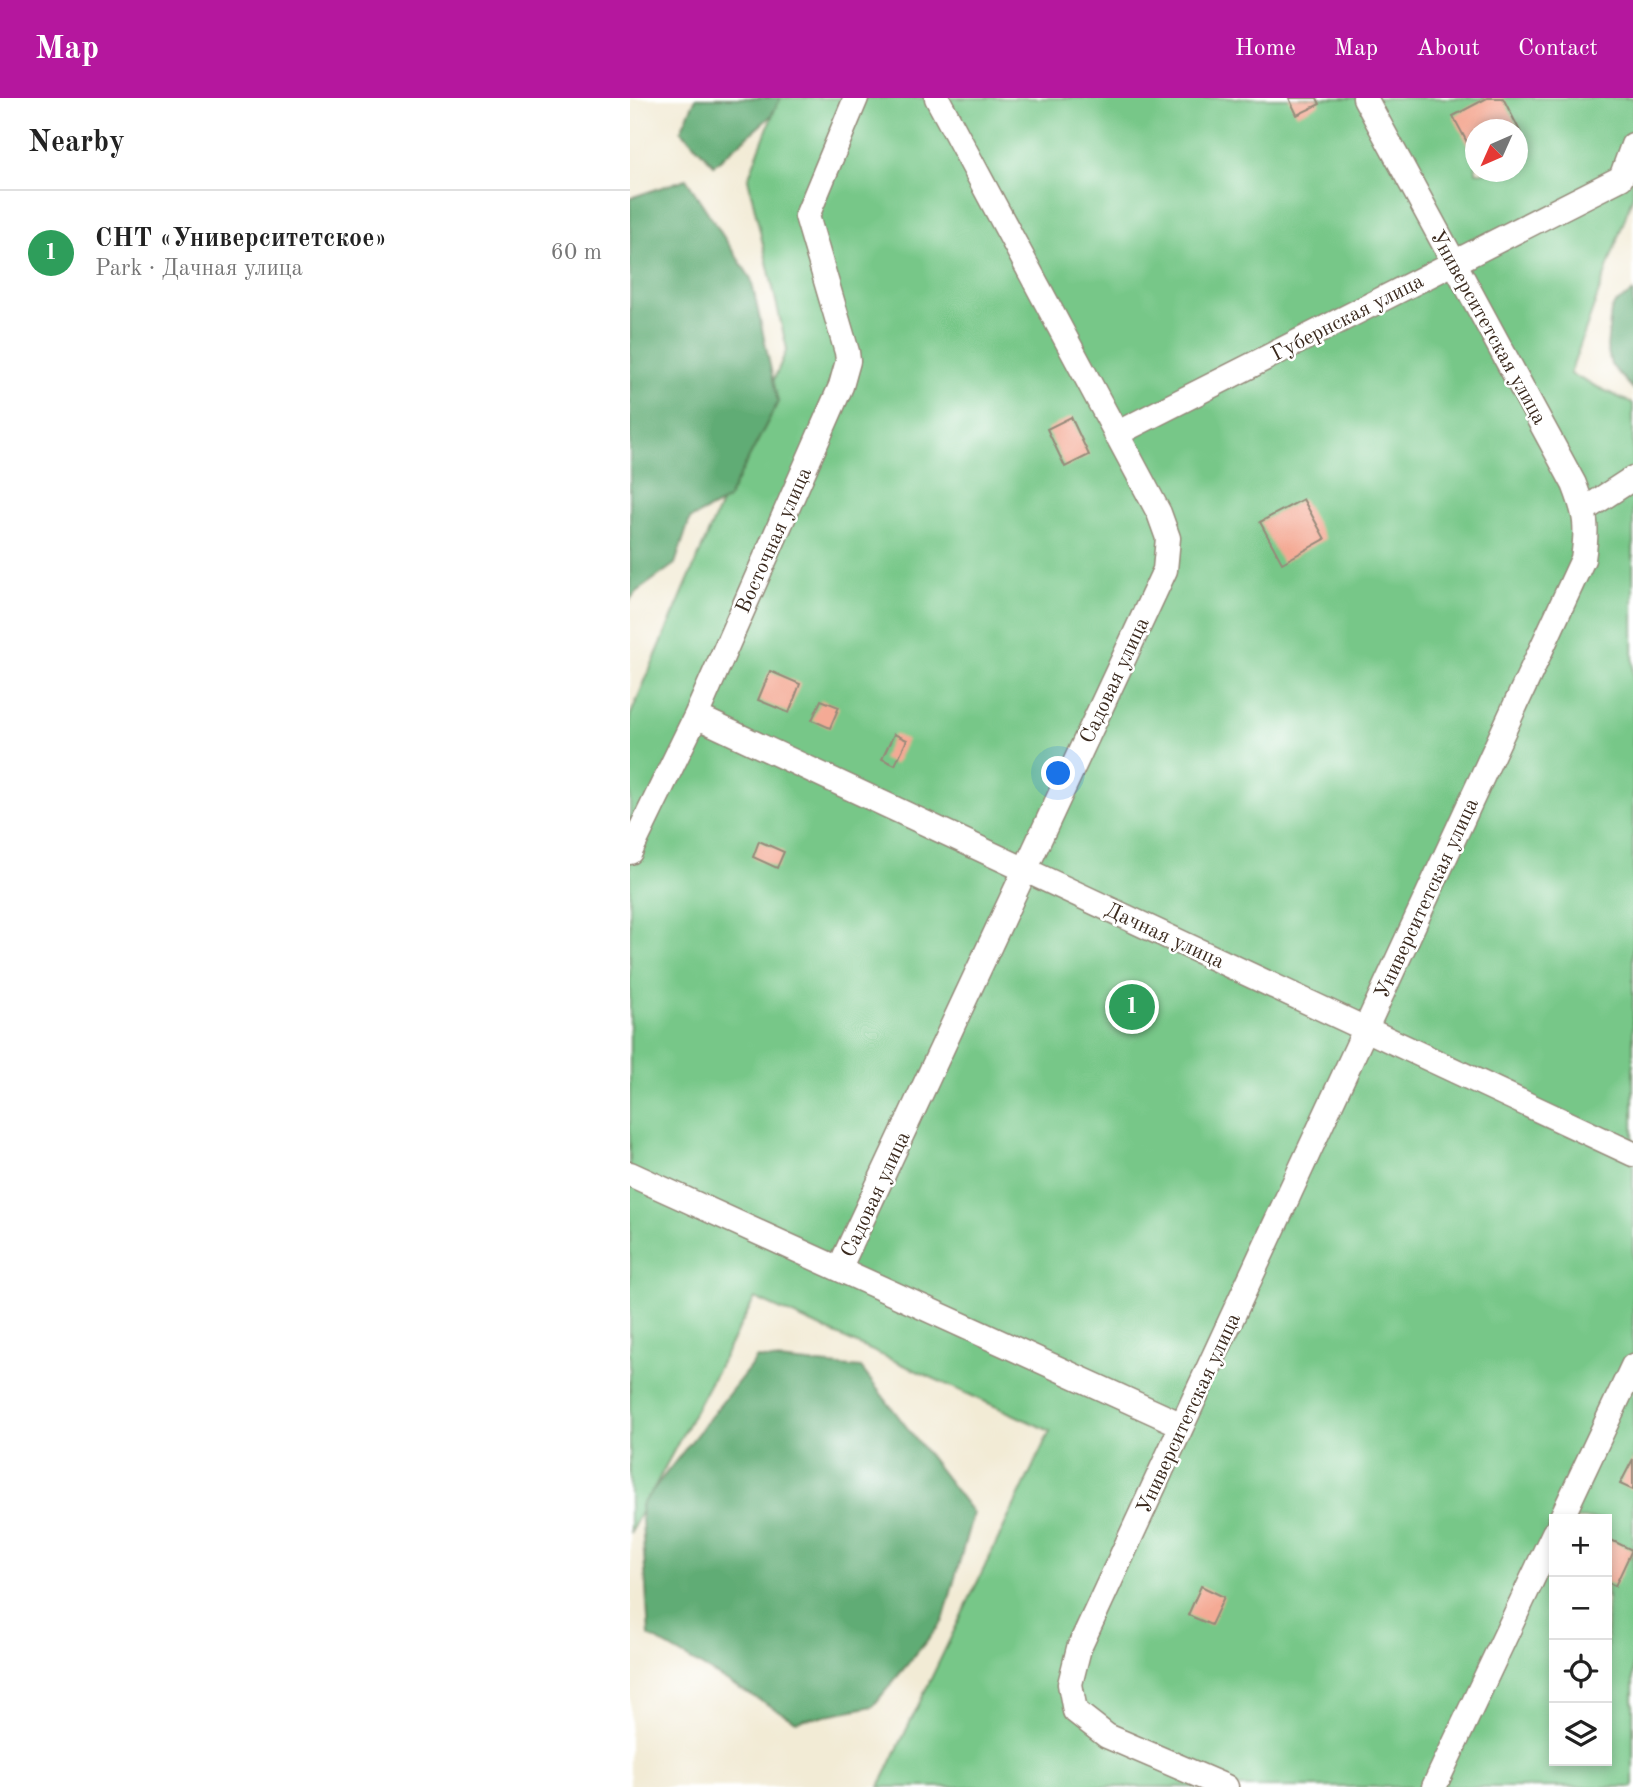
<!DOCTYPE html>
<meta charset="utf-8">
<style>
body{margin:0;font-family:"Old Standard TT",serif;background:#f2f2f2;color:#222}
.controls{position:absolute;right:21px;bottom:21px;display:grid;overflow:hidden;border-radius:0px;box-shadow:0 4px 10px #0003}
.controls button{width:63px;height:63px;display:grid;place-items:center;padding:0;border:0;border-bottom:2px solid #e0e0e0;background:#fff;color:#222;font:35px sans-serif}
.compass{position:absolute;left:835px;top:21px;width:63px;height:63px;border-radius:50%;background:#fff;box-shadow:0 4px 10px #0003;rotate:225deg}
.you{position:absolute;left:429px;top:676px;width:24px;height:24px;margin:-18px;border:5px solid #fff;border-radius:50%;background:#1a73e8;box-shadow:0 0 0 10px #1a73e833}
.badge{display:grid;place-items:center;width:46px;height:46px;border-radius:50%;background:#b5179e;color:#fff;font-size:23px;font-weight:700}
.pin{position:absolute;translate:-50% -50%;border:4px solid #fff;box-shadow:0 2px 7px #0006}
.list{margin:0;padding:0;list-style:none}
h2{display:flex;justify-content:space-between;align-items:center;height:91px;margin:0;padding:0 28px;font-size:30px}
h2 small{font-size:23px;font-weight:400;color:#767676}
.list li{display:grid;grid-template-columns:46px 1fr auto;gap:21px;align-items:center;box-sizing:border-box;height:126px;padding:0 28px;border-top:2px solid #e0e0e0}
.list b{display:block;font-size:26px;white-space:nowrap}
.list p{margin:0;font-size:23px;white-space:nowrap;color:#767676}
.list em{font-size:23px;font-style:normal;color:#767676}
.icon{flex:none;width:38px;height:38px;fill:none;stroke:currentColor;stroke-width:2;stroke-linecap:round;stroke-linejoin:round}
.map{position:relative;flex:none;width:1003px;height:1689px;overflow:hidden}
header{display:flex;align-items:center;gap:42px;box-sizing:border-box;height:98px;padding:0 35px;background:#b5179e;color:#fff}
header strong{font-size:33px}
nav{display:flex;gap:38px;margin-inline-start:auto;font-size:24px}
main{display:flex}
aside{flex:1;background:#fff}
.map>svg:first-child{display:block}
.green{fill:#77c788;stroke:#597853;stroke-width:2;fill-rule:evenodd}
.forest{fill:#61ac74;stroke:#4e6b49;stroke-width:2}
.building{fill:#f4aa95}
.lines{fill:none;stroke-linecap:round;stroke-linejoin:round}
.minor-casing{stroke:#968a7a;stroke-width:27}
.minor{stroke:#fff;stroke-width:24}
.labels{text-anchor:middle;stroke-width:5;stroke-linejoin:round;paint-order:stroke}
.street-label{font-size:21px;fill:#3b2a1e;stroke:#fff}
</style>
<header>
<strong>Map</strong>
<nav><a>Home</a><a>Map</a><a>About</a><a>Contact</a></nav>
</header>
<main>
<aside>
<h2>Nearby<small></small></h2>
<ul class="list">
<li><span class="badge" style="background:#2e9e5b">1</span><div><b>СНТ «Университетское»</b><p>Park · Дачная улица</p></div><em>60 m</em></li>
</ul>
</aside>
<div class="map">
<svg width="1003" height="1689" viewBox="0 0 1003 1689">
<rect width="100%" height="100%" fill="#fff"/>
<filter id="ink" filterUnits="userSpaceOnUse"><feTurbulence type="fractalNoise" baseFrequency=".0143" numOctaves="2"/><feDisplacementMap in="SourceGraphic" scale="14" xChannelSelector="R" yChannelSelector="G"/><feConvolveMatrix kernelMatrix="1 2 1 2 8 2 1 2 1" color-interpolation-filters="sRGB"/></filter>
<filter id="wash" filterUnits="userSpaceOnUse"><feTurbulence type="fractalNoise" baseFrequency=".00686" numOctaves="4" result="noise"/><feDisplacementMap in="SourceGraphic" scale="28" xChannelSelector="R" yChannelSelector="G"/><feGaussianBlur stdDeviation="1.57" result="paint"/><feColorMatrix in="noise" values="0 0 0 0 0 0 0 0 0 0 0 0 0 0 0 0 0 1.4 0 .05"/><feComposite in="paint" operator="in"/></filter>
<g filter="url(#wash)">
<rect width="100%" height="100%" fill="#f2ebd5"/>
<path class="green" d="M149,0H1003V97L940,276L1003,306V1689H249L420,1333L125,1200L0,1435V618L157,251L118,81ZM846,32H888V74H846ZM924,1421H977V1663H924Z"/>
<path class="forest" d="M66,0H151L141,18L84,67L51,32Z
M56,81L121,181L148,304L97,402L60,421L45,466L6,494L0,502V100Z
M1003,194V291L981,267L977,249L981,212L985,206Z
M127,1260L231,1270L343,1415L313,1523L243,1608L166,1623L19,1538L11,1407Z"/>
<g id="blocks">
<path class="building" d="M659,0H687L690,6L667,17Z
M857,0H873L893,39L888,42V32H846V61L823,18Z
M441,319L459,357L435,369L417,331Z
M673,401L695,441L652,465L630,424Z
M140,573L170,586L159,615L128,602Z
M191,602L209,609L200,630L182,622Z
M264,636L277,642L265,667L252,661Z
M129,743L154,754L147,770L123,759Z
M1003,1361V1392L990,1386Z
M977,1440L1002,1452L985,1488L977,1484Z
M571,1488L594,1499L581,1527L558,1517Z"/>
</g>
</g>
<g filter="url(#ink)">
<use href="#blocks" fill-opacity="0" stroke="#968a7a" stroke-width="2"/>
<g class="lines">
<defs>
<path id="minor" d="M486,336L991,80L1003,47
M954,412L1003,380
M66,618L1003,1056
M0,754L66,618L211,288L218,263L217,254L177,118L226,0
M0,1076L552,1327
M209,1171L535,472L538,440L529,415L307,0
M931,1421L1003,1268
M596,1689L477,1638L445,1613L440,1586L449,1550L953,461C958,427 956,417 944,386L735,0
M804,1689L924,1435"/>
</defs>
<use href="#minor" class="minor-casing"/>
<use href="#minor" class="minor"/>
</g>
</g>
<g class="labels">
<g class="street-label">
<text transform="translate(717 219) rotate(-27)" y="7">Губернская улица</text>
<text transform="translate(859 229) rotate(61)" y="7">Университетская улица</text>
<text transform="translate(143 442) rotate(-66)" y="7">Восточная улица</text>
<text transform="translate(484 582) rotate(-65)" y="7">Садовая улица</text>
<text transform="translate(796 800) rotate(-65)" y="7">Университетская улица</text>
<text transform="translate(535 837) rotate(25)" y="7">Дачная улица</text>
<text transform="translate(245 1096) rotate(-65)" y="7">Садовая улица</text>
<text transform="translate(558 1315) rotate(-65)" y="7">Университетская улица</text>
</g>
</g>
</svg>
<div class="controls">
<button>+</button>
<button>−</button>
<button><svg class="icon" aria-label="locate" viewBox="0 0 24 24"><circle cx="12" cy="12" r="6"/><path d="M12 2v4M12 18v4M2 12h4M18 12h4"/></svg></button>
<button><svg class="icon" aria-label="layers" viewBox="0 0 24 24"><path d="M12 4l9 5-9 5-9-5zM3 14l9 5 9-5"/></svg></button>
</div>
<svg class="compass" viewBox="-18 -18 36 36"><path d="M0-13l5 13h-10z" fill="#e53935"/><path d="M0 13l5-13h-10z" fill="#767676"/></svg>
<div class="you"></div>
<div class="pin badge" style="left:502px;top:909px;background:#2e9e5b">1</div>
</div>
</main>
